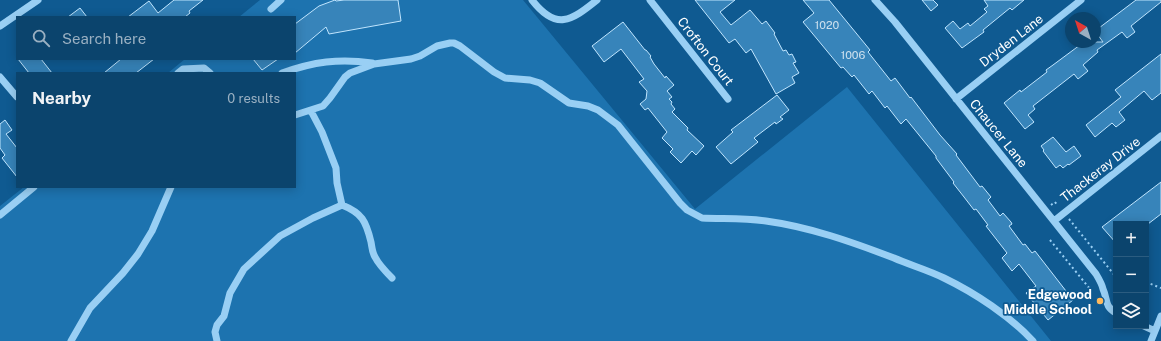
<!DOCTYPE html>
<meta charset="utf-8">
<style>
body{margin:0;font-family:"Public Sans",sans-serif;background:#144b72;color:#f1f3f6}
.controls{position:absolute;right:12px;bottom:12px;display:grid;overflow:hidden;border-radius:0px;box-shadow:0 2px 10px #0003}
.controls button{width:36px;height:36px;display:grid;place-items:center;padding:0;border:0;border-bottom:1px solid #2b5c80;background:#0b446d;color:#f1f3f6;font:20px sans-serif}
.compass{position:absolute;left:1065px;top:12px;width:36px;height:36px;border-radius:50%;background:#0b446d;box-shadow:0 2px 10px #0003;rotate:321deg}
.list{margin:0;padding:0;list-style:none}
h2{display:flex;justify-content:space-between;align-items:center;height:52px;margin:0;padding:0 16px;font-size:17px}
h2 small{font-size:13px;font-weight:400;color:#9ab0c2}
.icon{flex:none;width:22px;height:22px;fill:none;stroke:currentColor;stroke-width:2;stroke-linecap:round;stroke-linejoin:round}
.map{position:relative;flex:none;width:1161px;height:341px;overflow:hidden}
.search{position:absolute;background:#0b446d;box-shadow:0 2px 10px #0003;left:16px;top:16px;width:280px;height:44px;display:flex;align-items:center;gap:10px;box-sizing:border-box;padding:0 14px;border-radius:0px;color:#9ab0c2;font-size:15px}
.panel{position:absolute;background:#0b446d;box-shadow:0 2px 10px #0003;left:16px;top:72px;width:280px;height:116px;border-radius:0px}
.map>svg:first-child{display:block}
.green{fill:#1d73af}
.building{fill:#3784ba;stroke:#c0e5fe}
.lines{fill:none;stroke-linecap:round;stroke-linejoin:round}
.path{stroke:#99cff4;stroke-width:2;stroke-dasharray:2 3;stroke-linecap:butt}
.minor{stroke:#99cff4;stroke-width:7}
.poi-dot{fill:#ffb95c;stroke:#0f5a91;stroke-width:1.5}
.labels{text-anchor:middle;stroke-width:3.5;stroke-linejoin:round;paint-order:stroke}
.number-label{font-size:11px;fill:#cde0ee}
.street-label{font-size:13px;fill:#fff;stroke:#0f5a91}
.poi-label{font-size:13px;font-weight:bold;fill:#fff;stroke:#0f5a91;text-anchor:end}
</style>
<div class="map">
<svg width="1161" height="341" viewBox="0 0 1161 341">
<rect width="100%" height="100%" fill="#0f5a91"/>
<path class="green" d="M260,0H523L695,209L847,87L1051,341H0V206L24,187H295V73H168L185,59H295V17H239Z"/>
<path class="building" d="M174,0H203L189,11L190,13L185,17H128L149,1L158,13Z
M335,0L336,1L344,0H398L401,21L329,34L326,27L295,53V24L319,6Z
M695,0H735L720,12L731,25L750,10L762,24L766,21L775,33L774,34L783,51L786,50L789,55L792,54L796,62L793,63L799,73L792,77L795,83L776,94L751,49L746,53L735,39L729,43Z
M803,0H829L870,50L868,52L891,81L895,78L910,98L911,97L940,135L957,154L956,155L980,187L982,186L991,197L988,200L1000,216L1003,213L1011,222L1012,224L1009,226L1023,245L1025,244L1032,253L1035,251L1073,300L1048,320L1026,293L1036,286L1019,264L1012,271L1002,258L1007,253L986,226L988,225L976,209L974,210L964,197L953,183L954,182L936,158V156L906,119L901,124L887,106L885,108L872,91L869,94L854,75L852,77L843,67L841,68L803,22L814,13Z
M922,0H933L938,5L931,11Z
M984,0H1024L1012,10L1010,8L983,30L984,32L962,48L945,28L953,21L960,29L968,23L970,26L987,12L984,9L988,6Z
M1136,0H1161V2L1131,26L1135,32L1127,38L1122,32L1097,50L1098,52L1083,65L1088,71L1078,79L1074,74L1033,106L1035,109L1028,115L1034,122L1025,129L1004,103L1020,90L1021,92L1047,72L1046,70L1053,65L1084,42H1103L1095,31Z
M80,8L87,17H68Z
M623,22L645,50H646L651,56L650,57L654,64L665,78L666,76L674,85L667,91L672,97L669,99L672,102L671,104L675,109L672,112L688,128L687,130L704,146L696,155L692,151L681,163L670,152L673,149L662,138L667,132L648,108L645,110L640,104L646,99L647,91L639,82L644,79L621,49L604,62L592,46Z
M1161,54V93L1152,100L1144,91L1119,112L1125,120L1116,127L1112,123L1095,137L1086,125L1121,97L1115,90Z
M18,59H41L52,73H29Z
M121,59H154L136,73H104Z
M253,59H278L262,70Z
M777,95L789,110L780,117L783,119L776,124L775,122L754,138L758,142L731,164L716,147L733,132L731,130Z
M5,120L12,130L6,134L17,148V177L2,158L5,155L0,148V124Z
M1053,137L1066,152L1074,146L1081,156L1069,165L1068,164L1063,168L1060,165L1056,168L1043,151L1044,150L1041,146Z
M1161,182V214L1148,224H1116V243L1102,227Z"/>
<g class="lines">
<path class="path" d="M1051,205L1055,202L1058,206
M1069,219L1116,277
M1050,240L1090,289
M1146,282L1161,288"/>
<path class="minor" d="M532,0C556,31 571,21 597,0
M650,0L728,99
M875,0L895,22L1096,274C1099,279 1102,284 1103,289C1108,300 1104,306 1116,313
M271,9L281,0
M0,26L38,0
M178,73L183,69L204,68L210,73
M282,73C313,62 339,58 372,63
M0,77L17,97
M956,99L1081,0
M295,115L323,106L330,98L345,77L350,73L374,64L411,59L420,56L437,46L450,43H454L460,46L494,72L505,78L530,80L540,83L569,103L588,106L598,110L618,125L680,203L687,210L702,218C723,219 745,218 766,221C810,227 852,242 894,258C910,265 928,270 944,278C975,293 1010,316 1033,341
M342,205C362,213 366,221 371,242C372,247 372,252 375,257C379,265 386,272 392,278
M0,215L34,187
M1054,221L1161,136
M1144,326L1155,331
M71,341L90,308L123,273L138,254L152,231L171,187
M217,341L215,332L217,325L224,316L230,293L244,269L280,236L313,218L342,205L337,183L336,168L322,132L311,111
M1151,341L1161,316"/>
</g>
<circle class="poi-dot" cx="1100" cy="301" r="4"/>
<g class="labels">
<g class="number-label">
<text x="827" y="29">1020</text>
<text x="853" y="59">1006</text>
</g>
<g class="street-label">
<text transform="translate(1011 40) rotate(-38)" y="5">Dryden Lane</text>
<text transform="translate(706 51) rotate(52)" y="5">Crofton Court</text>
<text transform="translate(999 133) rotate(51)" y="5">Chaucer Lane</text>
<text transform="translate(1100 169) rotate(-38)" y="5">Thackeray Drive</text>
</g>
<g class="poi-label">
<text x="1092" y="299">Edgewood<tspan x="1092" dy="15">Middle School</tspan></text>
</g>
</g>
</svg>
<div class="controls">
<button>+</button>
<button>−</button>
<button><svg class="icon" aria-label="layers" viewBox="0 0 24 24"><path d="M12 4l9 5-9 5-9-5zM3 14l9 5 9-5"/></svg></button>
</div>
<svg class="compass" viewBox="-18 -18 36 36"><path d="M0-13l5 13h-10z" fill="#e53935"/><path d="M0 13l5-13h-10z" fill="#9ab0c2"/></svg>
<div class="search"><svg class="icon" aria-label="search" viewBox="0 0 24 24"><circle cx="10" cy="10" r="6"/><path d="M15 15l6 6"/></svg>Search here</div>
<section class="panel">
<h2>Nearby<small>0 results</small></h2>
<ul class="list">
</ul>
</section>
</div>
